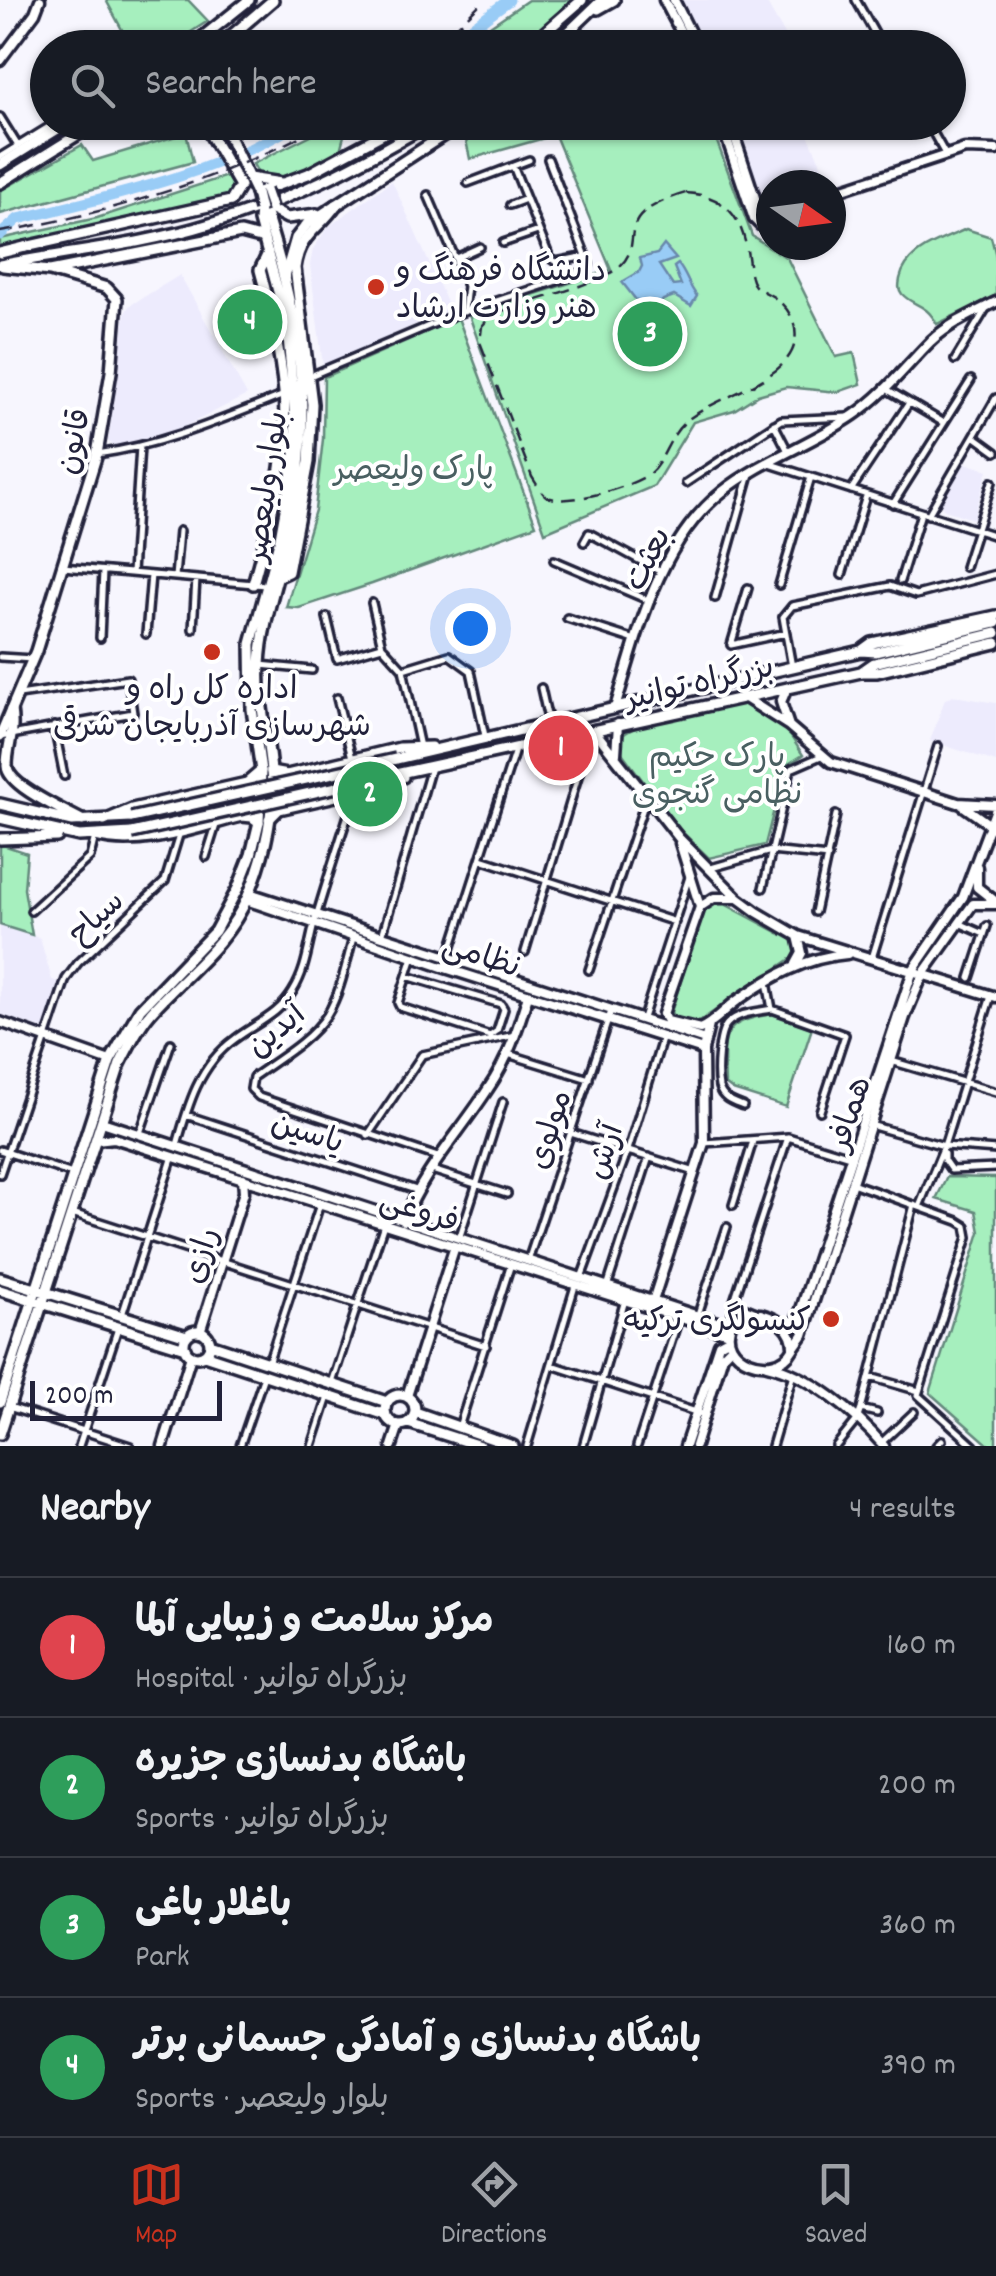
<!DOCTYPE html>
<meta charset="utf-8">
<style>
body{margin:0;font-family:Dekko,"Playpen Sans Arabic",sans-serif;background:#20242c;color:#f1f3f6}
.compass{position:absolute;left:756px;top:170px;width:90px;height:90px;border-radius:50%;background:#171b24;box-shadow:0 2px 8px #0004;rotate:104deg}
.scale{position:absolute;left:30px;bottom:25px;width:192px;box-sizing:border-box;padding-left:10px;border:5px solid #22223b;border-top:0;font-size:28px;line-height:35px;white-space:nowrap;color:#22223b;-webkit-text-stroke:8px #fff;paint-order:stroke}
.you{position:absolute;left:470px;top:628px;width:35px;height:35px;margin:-25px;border:8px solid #fff;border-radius:50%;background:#1a73e8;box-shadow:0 0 0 15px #1a73e833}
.badge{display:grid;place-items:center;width:65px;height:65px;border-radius:50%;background:#c8321e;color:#fff;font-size:32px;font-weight:700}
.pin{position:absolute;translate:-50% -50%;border:5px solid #fff;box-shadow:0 2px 10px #0006}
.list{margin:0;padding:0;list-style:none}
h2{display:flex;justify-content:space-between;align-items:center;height:130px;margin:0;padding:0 40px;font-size:42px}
h2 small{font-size:32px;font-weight:400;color:#9ea1a6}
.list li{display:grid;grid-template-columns:65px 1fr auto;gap:30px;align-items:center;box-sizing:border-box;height:140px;padding:0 40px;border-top:2px solid #363941}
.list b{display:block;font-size:38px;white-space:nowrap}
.list p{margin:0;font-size:32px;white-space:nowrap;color:#9ea1a6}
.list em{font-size:32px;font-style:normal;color:#9ea1a6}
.icon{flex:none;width:55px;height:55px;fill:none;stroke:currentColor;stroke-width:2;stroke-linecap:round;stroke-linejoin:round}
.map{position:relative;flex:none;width:996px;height:1446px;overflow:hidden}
.search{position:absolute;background:#171b24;box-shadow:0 2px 8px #0004;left:30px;right:30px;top:30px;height:110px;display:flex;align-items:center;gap:25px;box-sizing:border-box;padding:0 35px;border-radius:55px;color:#9ea1a6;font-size:38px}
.sheet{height:690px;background:#171b24}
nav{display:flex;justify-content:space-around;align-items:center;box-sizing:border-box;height:140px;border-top:2px solid #363941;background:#171b24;font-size:28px;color:#9ea1a6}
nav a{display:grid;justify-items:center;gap:5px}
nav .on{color:#c8321e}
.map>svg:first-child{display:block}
.built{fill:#edebfd}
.green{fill:#a6efbe;stroke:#64887c;stroke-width:2.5}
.water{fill:#99ccf6;stroke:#6988ab;stroke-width:2.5}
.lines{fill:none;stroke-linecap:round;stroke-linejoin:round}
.river{stroke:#99ccf6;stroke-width:11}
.minor-casing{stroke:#22223b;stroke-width:12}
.tertiary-casing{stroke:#22223b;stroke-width:15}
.secondary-casing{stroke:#22223b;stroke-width:15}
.primary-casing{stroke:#22223b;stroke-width:16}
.trunk-casing{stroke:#22223b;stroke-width:16}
.minor{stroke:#fff;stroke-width:5}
.tertiary{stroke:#fff;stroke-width:8}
.secondary{stroke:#fff;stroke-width:8}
.primary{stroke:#fff;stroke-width:9}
.trunk{stroke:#fff;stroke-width:9}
.rail{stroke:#22223b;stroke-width:2.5;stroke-dasharray:15 8;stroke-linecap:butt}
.primary-bridge-casing{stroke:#22223b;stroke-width:16;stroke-linecap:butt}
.trunk-bridge-casing{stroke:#22223b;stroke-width:16;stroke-linecap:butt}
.primary-bridge{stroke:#fff;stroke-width:9}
.trunk-bridge{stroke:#fff;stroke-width:9}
.poi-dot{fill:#c8321e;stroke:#fff;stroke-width:4}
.labels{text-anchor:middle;stroke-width:8;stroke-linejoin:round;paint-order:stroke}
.poi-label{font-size:32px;fill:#22223b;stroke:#fff;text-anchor:start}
.street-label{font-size:32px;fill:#22223b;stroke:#fff}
.park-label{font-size:32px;fill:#4a6062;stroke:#fff}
</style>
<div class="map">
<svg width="996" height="1446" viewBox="0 0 996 1446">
<rect width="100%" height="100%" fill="#f7f6fe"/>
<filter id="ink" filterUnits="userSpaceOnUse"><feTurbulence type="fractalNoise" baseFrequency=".01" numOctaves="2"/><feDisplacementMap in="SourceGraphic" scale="20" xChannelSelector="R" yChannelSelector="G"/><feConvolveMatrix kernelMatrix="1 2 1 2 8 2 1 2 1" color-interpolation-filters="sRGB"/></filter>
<g filter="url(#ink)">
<path class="built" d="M680,0H765L792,47H707Z
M739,123H803L828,180L815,185H771V197L759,191Z
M392,181L450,309L323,366L310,265L313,249L328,227Z
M180,275L247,395L180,429L115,447L108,441L125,313L129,306Z
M962,462L988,470L973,519L945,510L941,505L940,500Z
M954,696L996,703V762L930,741L945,699Z
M0,925L40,938L52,980L59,982L44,1029L0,1015Z"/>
<path class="green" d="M106,0H188L208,21L168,47H116L126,37Z
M528,0H577L519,47L458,48Z
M475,122L710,123L752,236L787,258L836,357L854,353L861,384L838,392L786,387L758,395L734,410L693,422L654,486L545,532L469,315L611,270L555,135L470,159L464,131Z
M335,123H362L345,132L339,154L288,178L258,173L253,164Z
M186,133L193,162L0,214V191L82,145L93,161Z
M233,174L237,185L230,197L0,253V239L97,218Z
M966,229L991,237L996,256V295L937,324C925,302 914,307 902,294C898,289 899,285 900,279C906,250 941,241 966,229Z
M458,318L536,525L372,584L299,608L286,607L315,510L323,439L324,377Z
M744,701L781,721L803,755L785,766L765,845L709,858L678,828L620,750L619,738C644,715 710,708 744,701Z
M0,844L27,853L24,889L32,935L0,925Z
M721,902L794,941L798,946V954L694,1025L674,1018L671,1012L704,909L712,903Z
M773,1014L812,1028L786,1107L733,1090L725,1084C723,1035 719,1022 773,1014Z
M947,1177L996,1178V1446H990L930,1393L980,1232L976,1211L936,1199Z"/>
<path class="water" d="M664,245L676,259L659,265L673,286L681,285L674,267L678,264C687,275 688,285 697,296L691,306L674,296L663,300L649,318L641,308L643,304L636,300L622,282L639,272L642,266L640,258L657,254Z"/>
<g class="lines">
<path class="river" d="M444,48L509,0
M0,235L18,219C113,196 217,174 300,122"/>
<defs>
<path id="minor" d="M856,0L883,48
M0,117L18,146
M927,122L945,154
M0,157L57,122
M513,166L550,258L556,262L586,256
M468,183L529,160
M428,195L467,286L464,312
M510,205L526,199
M503,243L538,231
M456,258L480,247
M955,360L987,307
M310,376L457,314L587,271L589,264L548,159
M888,390L944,423
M774,424L788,451
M974,436L996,452
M97,454C163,445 223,419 284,395
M767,463L996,536
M686,483L781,420L848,417
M851,490L909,403
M893,504L971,380
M928,515L996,398
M584,542L589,533L661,572
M554,560L650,601
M63,567L265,585
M965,567L992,482
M132,573L140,446
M842,575L866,496
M175,577L179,531
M900,581L921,513
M779,585L811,477
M748,588L731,645L786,633
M715,598L750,474
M372,603L382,646L403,669L420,747
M327,617L337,659L382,646
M567,618L635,640
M193,629L196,579
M146,634L151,575
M100,638L103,571
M0,657L33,659
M260,665L312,670
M792,667L783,617L792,606L890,586L916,595L996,574
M403,669L449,655L471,671L485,736
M541,688L549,724
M337,698L352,758
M54,726L64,776
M0,737L133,713L128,679L19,695
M206,857L217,822
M481,859L675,922
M711,868L771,851L828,857
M763,888L791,769L821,756
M31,911L90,857L95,836
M815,912L836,815
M959,923L984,934
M382,936L431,767
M353,938C346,963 341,992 327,1015C310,1041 278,1059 253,1077L251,1089L259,1097L438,1157
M525,952L592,730
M872,958L938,746
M445,968L515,750
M589,970L646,799
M407,976L501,1004L504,1009L497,1031L490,1036L400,1007L398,1003L413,957
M970,978L987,926
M772,1009L845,1035L820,1111
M643,1018L689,877
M508,1054L589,1079
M891,1061L996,1092
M743,1106C733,1102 722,1099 719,1087C716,1073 718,1034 727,1024C739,1012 757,1012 772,1009L767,982
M186,1115L416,1190
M870,1125L944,1146L996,1150
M140,1133L171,1043
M571,1133L695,1172
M368,1135L422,1055L515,1035
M704,1143L788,1137L850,1156
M177,1145C188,1105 199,1065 235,1039C256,1023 279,1015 293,991C306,970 308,947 314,924C326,882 340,841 353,799
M0,1150L73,1174
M944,1154V1160L951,1170L996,1168
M432,1170L507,1194
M0,1174L66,979L78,963L165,881L180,832
M852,1183L958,1221L966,1226L968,1237L918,1395L974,1446
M733,1205L753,1141
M919,1207L944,1146L991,996
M72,1213L486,1346
M459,1239L503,1102
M528,1261L611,1011
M581,1278L628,1150L663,1036
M607,1287L649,1157
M734,1303L759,1313
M698,1314L727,1227
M122,1315L173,1156
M732,1322V1307L788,1137
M268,1363L320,1204
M552,1365L705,1415
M870,1377L919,1391
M332,1383L384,1224
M9,1407L130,1446
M861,1409L877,1413
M459,1427L511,1264
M881,1443L914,1412
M79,1446L118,1328
M240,1446L264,1376
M312,1446L328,1397
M527,1446L575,1286
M583,1446L625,1300
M637,1446L679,1318
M772,1446L793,1374
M836,1446L857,1420L861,1409L914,1205
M936,1446L942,1440"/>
<path id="tertiary" d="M0,60L35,13L40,0
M787,688L781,702L789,726
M742,696L789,726L831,762L958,803L996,805
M962,805L990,825
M977,867V887L996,902
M913,970L963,897L996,809
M923,974L973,904H996
M0,1022L110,1061
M404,1221C423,1171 459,1134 488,1089C508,1060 518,1028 528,995
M767,1365C810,1375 855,1412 884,1446"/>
<path id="secondary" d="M664,0L689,48
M674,0L698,48
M721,122L754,219L760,225
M730,122L761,216L760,225
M831,193L965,149L996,150
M615,708C638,633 658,543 722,492C762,460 812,444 854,415C885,394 905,367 931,341C949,324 974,313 996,302
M594,730L679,838L738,898L757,912L798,936L996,997
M616,754L618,724
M249,893L705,1040
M246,900L445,968L703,1050
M700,907L714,898H738
M796,964L802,953L798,936
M663,1014L667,1021L700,1029C714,1023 725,1009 738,1000C771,977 806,957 847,954
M663,1014L700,907L680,843
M102,1122L729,1326
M96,1140L114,1138L728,1333
M653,1301L704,1143L703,1050L709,1025
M761,1314C779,1319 794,1328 793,1349C776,1381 714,1358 732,1322L747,1315Z
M785,1326L795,1321L799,1315L913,970
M200,1332L244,1192L243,1178
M793,1349L803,1335L905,1017L923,974
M407,1396L455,1246
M163,1446L191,1356
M392,1446L399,1425
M685,1446L719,1344L728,1339
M695,1446L723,1355L731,1347"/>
<path id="primary" d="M189,48L249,0
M217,48L273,0
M222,122L256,193
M0,165L69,122
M249,178L281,183
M0,183L98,122
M25,247L231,201L240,186L203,122
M3,266L50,271L241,233L264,239
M277,577L288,572L309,462L312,404L295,268C300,233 319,230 336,205
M253,584C269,527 289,452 284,392C280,351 271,310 260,270L268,253
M0,736L36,651L97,454L111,372L117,299L107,288L50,271
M0,1278L187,1336
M0,1290L185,1348
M184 1344a13 13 0 1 1 26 0a13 13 0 1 1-26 0Z
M210,1344L387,1402
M204,1355L386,1415
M385 1410a15 15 0 1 1 30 0a15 15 0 1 1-30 0Z
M0,1402L110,1061L140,1009L215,931L238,888L251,855L259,822L261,771L252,709L251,644L280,538L295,454V418L287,325L259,221L260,210
M415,1412L513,1446
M408,1423L480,1446
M0,1434L120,1064C129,1046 138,1027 151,1012C184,975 228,944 248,896C261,865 271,827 272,793C273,750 257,708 260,665C262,621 278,581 287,538C314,418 303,333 267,217L260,210"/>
<path id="trunk" d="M598,9L614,0
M527,48L582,0
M552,48L602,0
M256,193L308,174L405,122
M272,210L287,218L317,214
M0,253L25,247
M0,265C69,252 143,245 210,224C293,200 358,165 432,122
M285,276L296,238L307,224L464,122
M861,651L872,643L996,616
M864,672H877L996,643
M11,710C15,735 7,745 7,766C8,787 66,811 83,821
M396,759L792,667L861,651L876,652L996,623
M271,772L287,775L400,748L431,747
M368,780L861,672L874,663L996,633
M0,804L72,821L131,818
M0,818L79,836L132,833
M269,819L279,809L384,785L403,777
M104,821L132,809L247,783L261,771
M95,836C142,849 196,827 242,816L252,817L259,822
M0,839L57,837"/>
</defs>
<use href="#minor" class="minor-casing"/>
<use href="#tertiary" class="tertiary-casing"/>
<use href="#secondary" class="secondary-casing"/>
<use href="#primary" class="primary-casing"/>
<use href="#trunk" class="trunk-casing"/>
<use href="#minor" class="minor"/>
<use href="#tertiary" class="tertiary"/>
<use href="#secondary" class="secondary"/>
<use href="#primary" class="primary"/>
<use href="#trunk" class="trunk"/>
<path class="rail" d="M435,48L484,0
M686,193C731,196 744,222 749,264C750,271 750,280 755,286C760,291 769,293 775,298C792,310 801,331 792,351C776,385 711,398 684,423C669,436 664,462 649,474C633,486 564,508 546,496C541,492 536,483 532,477L480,342L482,326L493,314C521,304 598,284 618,268C638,251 627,236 638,219C648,205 670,198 686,193Z
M0,232C112,213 228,178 327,122"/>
<defs>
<path id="primary-bridge" d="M256,193L260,210"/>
<path id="trunk-bridge" d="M265,190L272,210
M131,818L396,759
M132,833L368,780"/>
</defs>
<use href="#primary-bridge" class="primary-bridge-casing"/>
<use href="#trunk-bridge" class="trunk-bridge-casing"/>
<use href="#primary-bridge" class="primary-bridge"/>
<use href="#trunk-bridge" class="trunk-bridge"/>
</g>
</g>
<g class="poi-dot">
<circle cx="376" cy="287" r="10"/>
<circle cx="212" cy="652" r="10"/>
<circle cx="831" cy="1319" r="10"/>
</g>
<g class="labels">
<g class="poi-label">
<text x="396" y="280">دانشگاه فرهنگ و<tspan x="396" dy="37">هنر وزارت ارشاد</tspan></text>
<text x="212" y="698" text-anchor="middle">اداره کل راه و<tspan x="212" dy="37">شهرسازی آذربایجان شرقی</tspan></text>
<text x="811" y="1330" text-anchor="end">کنسولگری ترکیه</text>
</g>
<g class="street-label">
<text transform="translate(72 441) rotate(-78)" y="11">قانون</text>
<text transform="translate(265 486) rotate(-82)" y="11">بلوار ولیعصر</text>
<text transform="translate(646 558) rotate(-63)" y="11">بعثت</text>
<text transform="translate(699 681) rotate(-13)" y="11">بزرگراه توانیر</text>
<text transform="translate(95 916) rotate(-43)" y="11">سیاح</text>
<text transform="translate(482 954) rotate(18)" y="11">نظامی</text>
<text transform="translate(275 1029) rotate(-40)" y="11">آیدین</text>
<text transform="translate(848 1113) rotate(-72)" y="11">همافر</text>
<text transform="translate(548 1129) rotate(-72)" y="11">مولوی</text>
<text transform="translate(308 1131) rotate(18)" y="11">یاسین</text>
<text transform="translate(603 1151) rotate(-71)" y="11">آرش</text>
<text transform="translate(420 1209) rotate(18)" y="11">فروغى</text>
<text transform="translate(199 1255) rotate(-73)" y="11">رازی</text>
</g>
<g class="park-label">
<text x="414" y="479">پارک ولیعصر</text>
<text x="717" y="766">پارک حکیم<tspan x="717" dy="37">نظامی گنجوی</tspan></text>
</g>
</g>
</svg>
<svg class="compass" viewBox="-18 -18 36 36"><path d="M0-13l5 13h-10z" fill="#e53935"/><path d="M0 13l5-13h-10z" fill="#9ea1a6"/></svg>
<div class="scale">200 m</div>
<div class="you"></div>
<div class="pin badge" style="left:561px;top:748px;background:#e0444e">1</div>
<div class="pin badge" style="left:370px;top:794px;background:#2e9e5b">2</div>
<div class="pin badge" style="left:650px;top:334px;background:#2e9e5b">3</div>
<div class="pin badge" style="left:250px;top:322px;background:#2e9e5b">4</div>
<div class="search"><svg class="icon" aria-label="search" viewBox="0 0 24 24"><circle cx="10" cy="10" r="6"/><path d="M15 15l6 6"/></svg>Search here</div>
</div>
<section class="sheet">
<h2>Nearby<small>4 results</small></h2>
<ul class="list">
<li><span class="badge" style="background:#e0444e">1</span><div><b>مرکز سلامت و زیبایی آلما</b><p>Hospital · بزرگراه توانیر</p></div><em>160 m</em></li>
<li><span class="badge" style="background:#2e9e5b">2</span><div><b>باشگاه بدنسازی جزیره</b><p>Sports · بزرگراه توانیر</p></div><em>200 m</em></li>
<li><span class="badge" style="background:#2e9e5b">3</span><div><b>باغلار باغی</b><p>Park</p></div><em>360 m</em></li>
<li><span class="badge" style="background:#2e9e5b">4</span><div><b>باشگاه بدنسازی و آمادگی جسمانی برتر</b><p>Sports · بلوار ولیعصر</p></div><em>390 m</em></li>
</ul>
</section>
<nav>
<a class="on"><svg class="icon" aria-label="map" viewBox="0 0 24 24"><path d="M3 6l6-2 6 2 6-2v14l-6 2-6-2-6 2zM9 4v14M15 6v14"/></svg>Map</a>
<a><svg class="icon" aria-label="directions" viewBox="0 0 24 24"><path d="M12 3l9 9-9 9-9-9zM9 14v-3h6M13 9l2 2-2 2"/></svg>Directions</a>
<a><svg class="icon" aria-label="saved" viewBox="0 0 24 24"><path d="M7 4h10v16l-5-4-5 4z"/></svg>Saved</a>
</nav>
